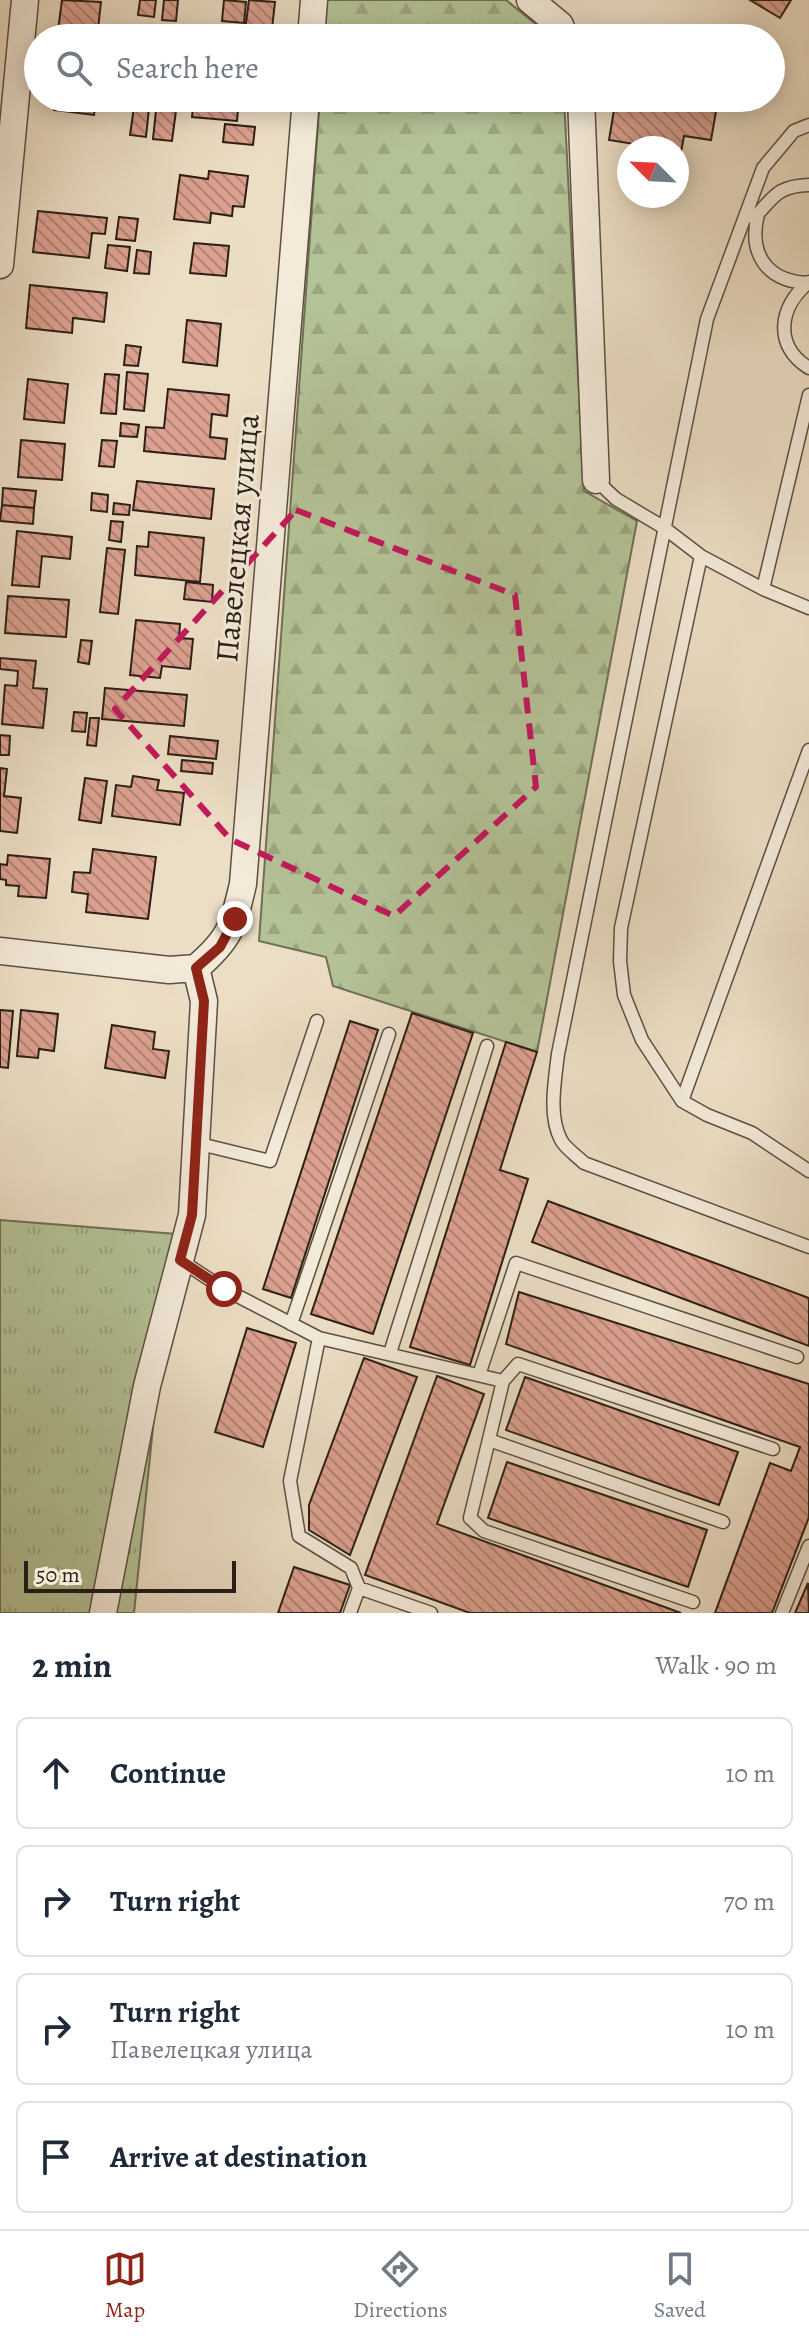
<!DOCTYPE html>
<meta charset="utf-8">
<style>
body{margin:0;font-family:Alegreya,serif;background:#f2f2f3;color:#1f2937}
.compass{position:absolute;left:617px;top:136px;width:72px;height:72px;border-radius:50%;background:#fff;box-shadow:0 4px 20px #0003;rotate:294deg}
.scale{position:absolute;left:24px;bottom:20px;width:212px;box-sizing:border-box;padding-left:8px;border:4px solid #2c1f16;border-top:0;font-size:22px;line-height:28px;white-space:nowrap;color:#2c1f16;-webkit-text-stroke:6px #f3ead9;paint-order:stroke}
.stop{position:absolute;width:24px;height:24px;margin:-18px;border:6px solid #8f2418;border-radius:50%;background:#fff}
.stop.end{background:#8f2418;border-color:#fff;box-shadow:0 2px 8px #0008}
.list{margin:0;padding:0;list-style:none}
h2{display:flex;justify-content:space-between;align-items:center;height:104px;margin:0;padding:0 32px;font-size:34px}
h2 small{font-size:26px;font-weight:400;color:#747a83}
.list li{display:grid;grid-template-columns:52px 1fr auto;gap:24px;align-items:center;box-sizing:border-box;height:112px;margin:0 16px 16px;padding:0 16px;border:2px solid #e0e1e3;border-radius:12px}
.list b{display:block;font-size:30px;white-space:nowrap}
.list p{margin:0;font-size:26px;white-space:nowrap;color:#747a83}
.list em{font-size:26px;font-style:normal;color:#747a83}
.icon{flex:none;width:44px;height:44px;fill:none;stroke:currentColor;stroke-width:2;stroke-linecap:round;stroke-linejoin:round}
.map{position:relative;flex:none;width:809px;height:1613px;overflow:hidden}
.search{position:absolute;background:#fff;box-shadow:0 4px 20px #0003;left:24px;right:24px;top:24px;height:88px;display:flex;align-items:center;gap:20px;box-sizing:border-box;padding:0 28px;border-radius:44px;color:#747a83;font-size:30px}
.sheet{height:616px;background:#fff}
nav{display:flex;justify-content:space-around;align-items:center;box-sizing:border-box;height:112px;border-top:2px solid #e0e1e3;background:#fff;font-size:22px;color:#747a83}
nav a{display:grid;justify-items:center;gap:4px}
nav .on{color:#8f2418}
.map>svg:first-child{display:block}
.grass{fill:url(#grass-tufts);stroke:#707056;stroke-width:2}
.forest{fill:url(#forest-firs);stroke:#707056;stroke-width:2}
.building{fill:url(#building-back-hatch);stroke:#2c1f16;stroke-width:2}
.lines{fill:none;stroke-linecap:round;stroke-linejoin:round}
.lane-casing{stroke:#5c4f42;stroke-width:15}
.street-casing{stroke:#5c4f42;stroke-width:29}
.lane{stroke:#f3ead9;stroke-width:12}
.street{stroke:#f3ead9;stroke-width:26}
.route{stroke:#8f2418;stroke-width:10}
.marked{fill:none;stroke:#c2185b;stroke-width:6;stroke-dasharray:16 10;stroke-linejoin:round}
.labels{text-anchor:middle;stroke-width:6;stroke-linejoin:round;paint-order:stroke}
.street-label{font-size:32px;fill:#2c1f16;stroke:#f3ead9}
</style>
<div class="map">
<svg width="809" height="1613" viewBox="0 0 809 1613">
<defs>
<pattern id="grass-tufts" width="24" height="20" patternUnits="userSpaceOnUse" patternTransform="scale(2)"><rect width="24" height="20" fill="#b4c297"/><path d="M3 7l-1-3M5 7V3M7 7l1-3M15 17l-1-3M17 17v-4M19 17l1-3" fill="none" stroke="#9ba681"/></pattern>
<pattern id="forest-firs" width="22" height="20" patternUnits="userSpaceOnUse" patternTransform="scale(2)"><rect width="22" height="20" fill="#b4c297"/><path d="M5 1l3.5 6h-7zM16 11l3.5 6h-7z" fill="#9ba681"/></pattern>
<pattern id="building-back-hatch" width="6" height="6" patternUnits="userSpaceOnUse" patternTransform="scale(2)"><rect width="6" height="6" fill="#dca190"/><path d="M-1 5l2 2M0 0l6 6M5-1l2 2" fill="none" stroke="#b38375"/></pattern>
</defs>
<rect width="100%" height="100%" fill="#ecdec5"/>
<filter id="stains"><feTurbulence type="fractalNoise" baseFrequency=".0025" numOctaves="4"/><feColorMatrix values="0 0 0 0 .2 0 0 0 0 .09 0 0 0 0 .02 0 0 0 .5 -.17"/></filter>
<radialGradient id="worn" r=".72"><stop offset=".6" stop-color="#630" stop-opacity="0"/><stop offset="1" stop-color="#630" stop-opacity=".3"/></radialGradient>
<path class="grass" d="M0,1220L176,1234L135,1380L90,1613H0Z
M155,1408L134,1613H113Z"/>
<path class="forest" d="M327,0H506L543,30L547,38H324Z
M320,98H564L584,491L637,521L537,1052L333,986L326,957L259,941Z"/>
<path class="building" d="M62,0L101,2L97,38H57Z
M140,0H156L154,17L138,15Z
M164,0H178L176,21L162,20Z
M224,0L246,2L244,23L222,21Z
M249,0L275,2L271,38H181L182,28L212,31L213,27L245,31Z
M750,0H791L780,18Z
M55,98H96L94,115L54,110Z
M194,98H239L237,121L192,117Z
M616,98H704L718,100L711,140L684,136L681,152L677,151V148H659L609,140Z
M157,101L177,103L172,141L153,139Z
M134,107L149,108L146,137L130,135Z
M225,124L255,127L253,145L223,142Z
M209,171L248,176L244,207L233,206L232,216L211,213L210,223L174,219L180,175L208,179Z
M38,211L107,218L105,234L92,233L89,258L33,252Z
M119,217L138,219L135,241L116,239Z
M194,243L229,246L226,276L190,273Z
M108,245L130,247L127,271L105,268Z
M137,250L151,252L149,274L134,273Z
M30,285L107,293L104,322L73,318L72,333L26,328Z
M187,320L221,324L217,366L183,362Z
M126,345L141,347L138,366L124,365Z
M127,372L148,374L144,411L124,409Z
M105,374L119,375L116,414L101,413Z
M28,379L68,384L64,423L24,419Z
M168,389L229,395L227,416L212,414L210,437L227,439L225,459L144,451L146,427L164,428Z
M121,423L139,425L137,437L120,436Z
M21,440L65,444L62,480L18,477Z
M102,440L117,441L114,467L99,466Z
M137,481L214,489L211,519L133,510Z
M3,488L36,491L34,508L2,505Z
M92,493L108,495L107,512L91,510Z
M114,503L130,505L129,515L113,514Z
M2,505L34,508L33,524L0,521Z
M111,521L123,522L121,542L109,540Z
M17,531L72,537L70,559L42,556L39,587L12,585Z
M149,532L204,538L200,582L135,575L137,546L148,547Z
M107,548L125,550L118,614L100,612Z
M186,582L213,585L212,602L184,599Z
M8,596L69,600L66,637L5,633Z
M136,620L180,624L179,638L193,639L190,669L162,666L160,678L130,675Z
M81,640L92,641L89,664L78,662Z
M0,658L36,661L33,688L47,689L43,728L2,724L5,685L17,686L18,671L0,669Z
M105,688L187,695L184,726L102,719Z
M74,712L87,713L85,732L72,731Z
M90,718H99L96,746L87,745Z
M0,735L10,736L9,755H0Z
M170,736L218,741L216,759L168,754Z
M182,760L213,763L212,774L181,771Z
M0,768L7,769L4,796L21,798L17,833L0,831Z
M133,776L159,780L157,790L184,793L180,825L112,816L116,785L131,787Z
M85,778L107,781L101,823L79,820Z
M93,849L156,857L148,919L86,912L88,894L72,892L74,872L90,873Z
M8,855L50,859L46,898L18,896L19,886L6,885V880L0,879V864L7,865Z
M0,1010L13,1011L8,1068L0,1067Z
M21,1010L58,1014L54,1051L39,1049L38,1058L17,1056Z
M412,1013L473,1033L373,1334L311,1314Z
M350,1021L378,1030L291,1298L263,1289Z
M112,1025L155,1032L153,1049L169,1051L165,1078L105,1068Z
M506,1042L537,1052L500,1170L528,1179L470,1365L410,1347Z
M548,1201L809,1298V1346L532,1242Z
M519,1292L809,1384V1517L772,1613H715L770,1463L791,1471L800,1447L506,1344Z
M247,1328L296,1343L263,1447L215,1432Z
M364,1358L417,1377L350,1555L309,1530V1505Z
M437,1376L484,1394L437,1524L681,1613H470L365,1575Z
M525,1377L738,1452L719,1505L506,1430Z
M507,1462L707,1530L688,1587L488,1518Z
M294,1567L350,1585L340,1613H278Z
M808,1583L809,1613H795Z"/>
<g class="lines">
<defs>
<path id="lane" d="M809,125L794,131L763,168L707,319L558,1054C555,1080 548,1116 561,1140C565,1148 577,1156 584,1163L809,1247
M758,214C748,254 767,282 809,283
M754,218C774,197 777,186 809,185
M809,282C779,306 773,346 809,368
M596,480L616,499L663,527L701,556L763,589L809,608
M701,556L621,928L620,961L624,995L642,1040L682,1101L707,1115L752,1133L809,1171
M763,589L809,395
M682,1101L809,750
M196,1143L270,1161L317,1021
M180,1260L224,1289L319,1338L503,1381L470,1518L484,1531L693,1602
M291,1324L389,1034
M319,1338L290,1481L299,1536L351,1568L359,1588L350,1613
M390,1353L487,1046
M479,1375L516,1263L797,1357
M503,1381L518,1364L773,1449
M489,1440L723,1522
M359,1588L431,1613
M782,1613L809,1546"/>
<path id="street" d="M530,0L560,25L565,38
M311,38L314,0
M581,98L596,480
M0,265L25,0
M0,951L169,970L196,968
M196,968C230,939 233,927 243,884L306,98
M103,1613L147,1386L192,1215L204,1001L196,968"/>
</defs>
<use href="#lane" class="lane-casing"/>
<use href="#street" class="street-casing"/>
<use href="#lane" class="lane"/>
<use href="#street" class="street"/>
</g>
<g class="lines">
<path class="route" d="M224,1289L180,1260L192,1215L204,1001L196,968L220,947L235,919"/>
</g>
<path class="marked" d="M296,510L515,595L536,787L394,916L230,839L115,709Z"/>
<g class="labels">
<g class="street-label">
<text transform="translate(237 538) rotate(-85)" y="11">Павелецкая улица</text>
</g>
</g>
<rect width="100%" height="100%" filter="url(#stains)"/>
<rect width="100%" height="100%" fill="url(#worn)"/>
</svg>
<svg class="compass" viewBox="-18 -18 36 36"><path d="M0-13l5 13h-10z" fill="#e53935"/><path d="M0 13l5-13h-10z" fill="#747a83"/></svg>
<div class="scale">50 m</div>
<div class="stop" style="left:224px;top:1289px"></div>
<div class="stop end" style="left:235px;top:919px"></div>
<div class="search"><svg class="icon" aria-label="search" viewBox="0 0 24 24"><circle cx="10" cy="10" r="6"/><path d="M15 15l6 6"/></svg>Search here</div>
</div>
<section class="sheet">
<h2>2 min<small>Walk · 90 m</small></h2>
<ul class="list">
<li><svg class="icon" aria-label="ahead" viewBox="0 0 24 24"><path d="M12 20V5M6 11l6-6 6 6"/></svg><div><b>Continue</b></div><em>10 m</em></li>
<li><svg class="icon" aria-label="right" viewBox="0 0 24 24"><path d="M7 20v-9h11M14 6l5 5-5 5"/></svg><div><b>Turn right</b></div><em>70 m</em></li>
<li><svg class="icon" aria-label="right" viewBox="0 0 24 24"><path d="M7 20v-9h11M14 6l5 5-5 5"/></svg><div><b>Turn right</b><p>Павелецкая улица</p></div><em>10 m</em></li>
<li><svg class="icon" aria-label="arrive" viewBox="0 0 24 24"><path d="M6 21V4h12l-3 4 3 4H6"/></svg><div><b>Arrive at destination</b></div></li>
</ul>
</section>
<nav>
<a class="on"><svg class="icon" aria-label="map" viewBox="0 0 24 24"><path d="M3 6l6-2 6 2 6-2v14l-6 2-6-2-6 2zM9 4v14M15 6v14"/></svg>Map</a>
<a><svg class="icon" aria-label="directions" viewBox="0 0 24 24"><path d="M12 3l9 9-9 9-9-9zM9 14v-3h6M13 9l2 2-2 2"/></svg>Directions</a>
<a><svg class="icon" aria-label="saved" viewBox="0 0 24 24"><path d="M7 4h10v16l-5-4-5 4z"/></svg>Saved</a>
</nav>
